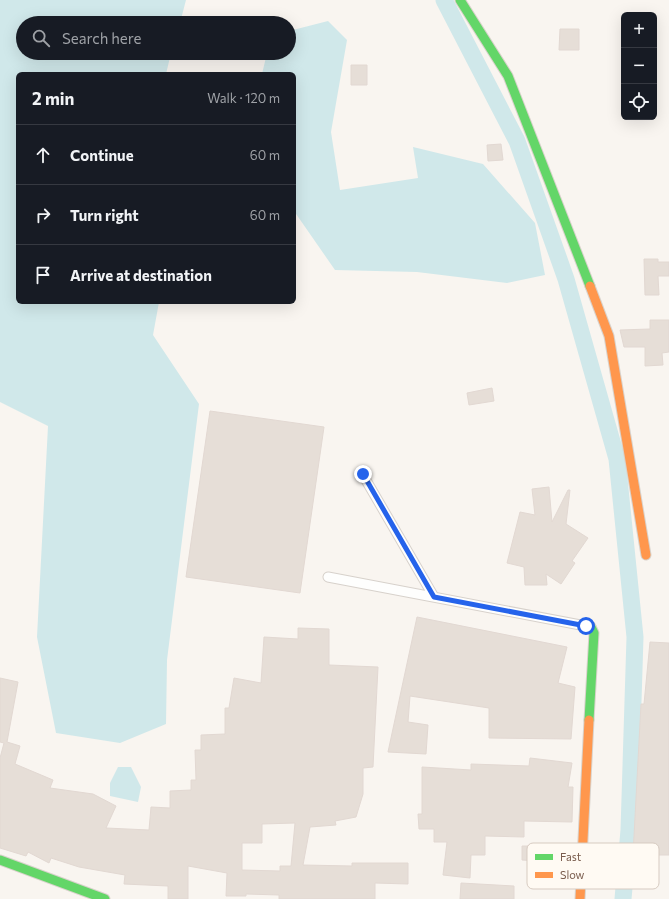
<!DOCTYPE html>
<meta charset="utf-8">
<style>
body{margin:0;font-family:Commissioner,sans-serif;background:#242831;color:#f1f3f6}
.controls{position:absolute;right:12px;top:12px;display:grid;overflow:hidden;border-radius:6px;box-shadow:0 4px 16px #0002}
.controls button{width:36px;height:36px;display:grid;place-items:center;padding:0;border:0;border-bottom:1px solid #363941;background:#171b24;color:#f1f3f6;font:20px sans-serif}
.stop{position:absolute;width:12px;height:12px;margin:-9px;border:3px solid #2563eb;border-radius:50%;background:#fff}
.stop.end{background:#2563eb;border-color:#fff;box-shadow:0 1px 4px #0008}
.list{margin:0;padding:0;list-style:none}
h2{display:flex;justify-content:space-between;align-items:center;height:52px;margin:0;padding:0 16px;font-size:17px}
h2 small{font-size:13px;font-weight:400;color:#9ea1a6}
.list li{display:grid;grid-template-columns:26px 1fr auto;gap:12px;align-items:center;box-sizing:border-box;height:60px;padding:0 16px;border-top:1px solid #363941}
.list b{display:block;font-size:15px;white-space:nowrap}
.list em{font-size:13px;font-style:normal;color:#9ea1a6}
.icon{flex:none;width:22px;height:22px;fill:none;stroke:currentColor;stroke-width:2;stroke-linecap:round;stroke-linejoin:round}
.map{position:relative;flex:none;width:669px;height:899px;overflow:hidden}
.search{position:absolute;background:#171b24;box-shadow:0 4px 16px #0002;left:16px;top:16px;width:280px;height:44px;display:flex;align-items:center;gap:10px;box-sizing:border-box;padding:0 14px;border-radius:22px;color:#9ea1a6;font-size:15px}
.panel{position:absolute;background:#171b24;box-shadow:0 4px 16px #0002;left:16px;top:72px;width:280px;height:232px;border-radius:6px}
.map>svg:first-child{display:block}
.water{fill:#d0e8ea}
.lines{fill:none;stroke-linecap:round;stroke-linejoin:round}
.canal{stroke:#d0e8ea;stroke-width:17}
.building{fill:#e6ded7;stroke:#e2d8d2;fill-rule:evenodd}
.lane-casing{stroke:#d7d1cb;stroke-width:11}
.fast-casing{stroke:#d9d2cb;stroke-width:11}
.slow-casing{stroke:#d9d2cb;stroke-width:11}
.lane{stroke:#fefefd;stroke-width:9}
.fast{stroke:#63d668;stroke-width:9}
.slow{stroke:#ff974d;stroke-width:9}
.route{stroke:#2563eb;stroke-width:5}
.key{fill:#fffaf3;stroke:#d7cbc1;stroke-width:1}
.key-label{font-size:11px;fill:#7a5c4d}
</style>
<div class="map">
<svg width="669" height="899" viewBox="0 0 669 899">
<rect width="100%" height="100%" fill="#f9f5f0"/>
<path class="water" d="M0,0H186L180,23H23V53H171L166,74H18V302H159L153,335L199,404L167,660L166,724L120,743L56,733L37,637L48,426L0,402Z
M328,21L347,40L331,132L340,190L418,178L413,147L483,164L535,223L545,275L507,283L417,272L335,270L294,211V74H262L267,53H289V31Z
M118,767H131L141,787L138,802L110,796V783Z"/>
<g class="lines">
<path class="canal" d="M444,0L517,141L566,279L617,459L635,637L629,830L623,899"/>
</g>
<path class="building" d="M560,29H579V50H559Z
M351,65H367V85H351Z
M501,144L503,160L488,161L487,145Z
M644,259H658V262H669V276H658L659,295H645Z
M650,320H669V352L662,353L663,365L645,366V347H624L620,330L650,329Z
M492,388L494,401L469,405L467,393Z
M210,411L324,427L300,593L186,577Z
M549,487L552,522L568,490H570L566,524L588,538L572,561L575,563L561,584L546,574L547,585H525L524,567L507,563L520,512L535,515L532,489Z
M417,617L567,647L558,683L575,687L571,739L489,738V708L410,696L408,722L428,725L426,754L388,752Z
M298,628L329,629V665L378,667L373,767L363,768V794L356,817L335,821L336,825L310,827L303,865L352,866V863H408V884L375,883V899H279V895L246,894V896H226L227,873L188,866V899H168V886L124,884L125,875L79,867L51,858L49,863L28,852L26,856L0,848V758L4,743L0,742V678L18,682L7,742L20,746L15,764L53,780L50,788L93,794L116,806L106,828L149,830L151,807L170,808V791L191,790V780H196L195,750H201V735L225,734V708H229L234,678L261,683L264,637L298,639ZM295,823L291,866H280V871L242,870V843H262V824Z
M650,642L669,643V855H633L641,704H644Z
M530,758L572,763L568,787H573L572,822L524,821V837L485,836V855H471L470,878L443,875L447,842H434V829H419L418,814H422V767L471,770V764L529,766Z
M522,846H539V861L522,860Z
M461,883L514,886V899H460Z"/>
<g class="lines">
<defs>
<path id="lane" d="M363,475L434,597
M328,577L591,627"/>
<path id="fast" d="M460,0L508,76L590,286
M589,720L594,633L591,627
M0,860L105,899"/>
<path id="slow" d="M590,286L609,336L646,555
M580,899L589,720"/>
</defs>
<use href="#lane" class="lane-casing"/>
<use href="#fast" class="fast-casing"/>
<use href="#slow" class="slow-casing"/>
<use href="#lane" class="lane"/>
<use href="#fast" class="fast"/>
<use href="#slow" class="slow"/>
</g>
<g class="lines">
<path class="route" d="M363,474L434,597L586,626"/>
</g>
<rect x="527" y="843" width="132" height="46" rx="6" class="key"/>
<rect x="535" y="854" width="18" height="6" fill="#63d668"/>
<rect x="535" y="872" width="18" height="6" fill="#ff974d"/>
<g class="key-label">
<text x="560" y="861">Fast</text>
<text x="560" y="879">Slow</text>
</g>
</svg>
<div class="controls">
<button>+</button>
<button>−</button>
<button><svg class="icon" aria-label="locate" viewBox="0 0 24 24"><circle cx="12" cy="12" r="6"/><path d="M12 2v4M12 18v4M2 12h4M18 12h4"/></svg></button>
</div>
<div class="stop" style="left:586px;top:626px"></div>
<div class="stop end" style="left:363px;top:474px"></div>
<div class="search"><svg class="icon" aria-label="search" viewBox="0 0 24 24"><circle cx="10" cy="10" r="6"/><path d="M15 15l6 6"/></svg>Search here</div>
<section class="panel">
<h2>2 min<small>Walk · 120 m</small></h2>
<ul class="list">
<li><svg class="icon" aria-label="ahead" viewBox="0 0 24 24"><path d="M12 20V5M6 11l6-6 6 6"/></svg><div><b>Continue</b></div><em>60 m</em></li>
<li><svg class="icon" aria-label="right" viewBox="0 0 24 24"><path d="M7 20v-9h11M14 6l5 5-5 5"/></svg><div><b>Turn right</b></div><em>60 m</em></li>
<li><svg class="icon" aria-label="arrive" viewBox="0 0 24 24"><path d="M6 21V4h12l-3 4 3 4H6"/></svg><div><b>Arrive at destination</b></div></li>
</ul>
</section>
</div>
